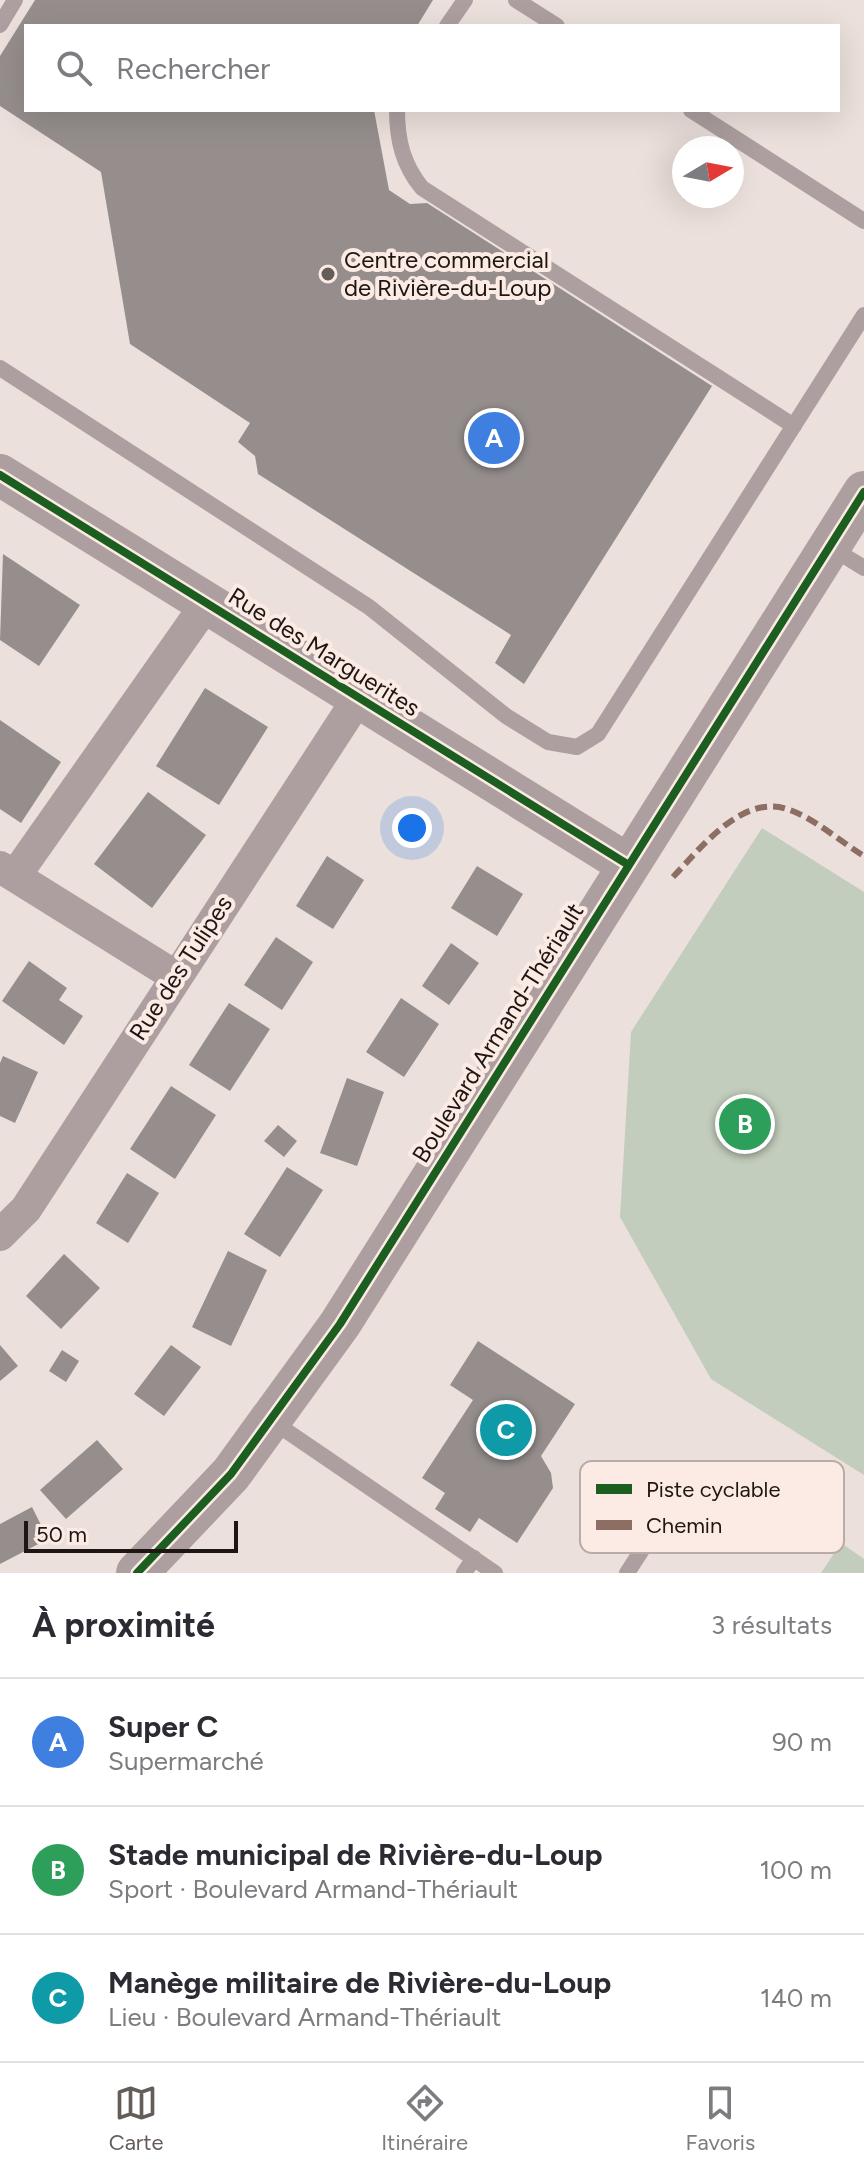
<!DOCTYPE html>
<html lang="fr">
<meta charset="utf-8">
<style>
body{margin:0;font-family:Figtree,sans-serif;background:#f7f7f7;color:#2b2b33}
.compass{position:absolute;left:672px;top:136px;width:72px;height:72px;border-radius:50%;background:#fff;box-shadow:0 8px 32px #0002;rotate:80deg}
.scale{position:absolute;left:24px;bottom:20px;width:214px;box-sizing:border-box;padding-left:8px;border:4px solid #1d1613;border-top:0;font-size:22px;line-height:28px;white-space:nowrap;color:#1d1613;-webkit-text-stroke:6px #fcebe4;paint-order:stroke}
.you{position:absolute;left:412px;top:828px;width:28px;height:28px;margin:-20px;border:6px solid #fff;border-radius:50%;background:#1a73e8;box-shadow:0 0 0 12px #1a73e833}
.badge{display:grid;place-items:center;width:52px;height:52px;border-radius:50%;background:#655d59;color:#fff;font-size:26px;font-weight:700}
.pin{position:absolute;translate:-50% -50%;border:4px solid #fff;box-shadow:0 2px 8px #0006}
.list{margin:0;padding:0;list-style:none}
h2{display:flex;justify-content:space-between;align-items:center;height:104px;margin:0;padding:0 32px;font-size:34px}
h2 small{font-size:26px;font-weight:400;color:#7c7c81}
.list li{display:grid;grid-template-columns:52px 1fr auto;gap:24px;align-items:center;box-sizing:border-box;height:128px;padding:0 32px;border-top:2px solid #e1e1e2}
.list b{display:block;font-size:30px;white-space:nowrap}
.list p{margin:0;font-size:26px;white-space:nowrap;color:#7c7c81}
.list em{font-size:26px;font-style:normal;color:#7c7c81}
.icon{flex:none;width:44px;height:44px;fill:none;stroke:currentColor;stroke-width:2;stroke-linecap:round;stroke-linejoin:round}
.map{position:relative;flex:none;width:864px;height:1573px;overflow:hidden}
.search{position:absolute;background:#fff;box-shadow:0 8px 32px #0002;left:24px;right:24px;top:24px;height:88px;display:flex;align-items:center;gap:20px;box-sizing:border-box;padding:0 28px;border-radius:0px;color:#7c7c81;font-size:30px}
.sheet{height:488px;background:#fff}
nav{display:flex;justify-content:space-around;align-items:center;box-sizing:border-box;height:112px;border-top:2px solid #e1e1e2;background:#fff;font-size:22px;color:#7c7c81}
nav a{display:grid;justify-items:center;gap:4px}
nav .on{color:#655d59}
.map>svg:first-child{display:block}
.green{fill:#c2cdbd}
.building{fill:#958e8d}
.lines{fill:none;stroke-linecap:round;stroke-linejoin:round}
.service{stroke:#ad9fa0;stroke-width:16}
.minor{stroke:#ad9fa0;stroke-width:32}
.tertiary{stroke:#ad9fa0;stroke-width:42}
.quiet{stroke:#8d6e63;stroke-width:6;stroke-dasharray:12 6;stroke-linecap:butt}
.cycleway-casing{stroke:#fcebe4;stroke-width:13}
.cycleway{stroke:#1b5e20;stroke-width:8}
.poi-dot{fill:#655d59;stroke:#fcebe4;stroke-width:3}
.labels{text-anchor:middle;stroke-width:8;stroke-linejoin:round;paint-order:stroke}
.poi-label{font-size:24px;fill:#1d1613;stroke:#fcebe4;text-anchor:start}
.street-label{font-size:24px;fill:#1d1613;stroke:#fcebe4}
.key{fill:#fcebe4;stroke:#b9aba5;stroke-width:2}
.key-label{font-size:22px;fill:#1d1613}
</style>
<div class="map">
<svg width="864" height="1573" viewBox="0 0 864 1573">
<rect width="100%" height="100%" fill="#ebe0db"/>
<path class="green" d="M762,828L864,892V1475L711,1379L620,1217L631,1032Z
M841,1543L864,1559V1573H821Z"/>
<path class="building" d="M35,0H433L417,26H26V110H374L389,190L410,204L427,203L712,386L524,684L495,663L511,635L258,474L255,456L238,442L250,423L130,344L101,172L0,106V56Z
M3,554L80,605L39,666L0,640Z
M205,688L268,727L219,805L156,766Z
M0,720L61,762L21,823L0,809Z
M148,792L206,835L152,908L94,864Z
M327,856L364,880L333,929L296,906Z
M477,866L523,894L497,936L451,908Z
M276,937L313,962L282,1010L244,985Z
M451,943L479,963L449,1005L422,986Z
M29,961L67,988L59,1000L83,1016L64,1045L2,1001Z
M401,998L439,1024L404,1077L366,1052Z
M229,1003L270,1029L230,1091L189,1065Z
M3,1056L38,1072L15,1123L0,1116V1063Z
M347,1078L384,1092L357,1166L320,1153Z
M171,1086L216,1115L175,1179L130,1149Z
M278,1125L297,1141L284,1157L264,1141Z
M287,1167L323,1190L280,1257L244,1234Z
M127,1173L159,1193L128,1243L96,1223Z
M228,1251L267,1270L231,1346L192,1327Z
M64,1254L100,1288L61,1329L26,1296Z
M478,1341L575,1404L541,1456L551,1473L553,1488L517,1543L479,1518L470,1532L435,1509L445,1493L422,1478L473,1400L450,1385Z
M0,1345L18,1366L0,1381Z
M171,1345L201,1367L164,1416L134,1394Z
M62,1350L79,1361L66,1382L49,1371Z
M97,1440L123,1469L66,1519L40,1490Z
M32,1507L48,1539L0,1564V1524Z"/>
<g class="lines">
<path class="service" d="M516,0L557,26
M0,25L15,0
M447,26L465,0
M397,110C397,140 403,165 422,188L794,426
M691,110L864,221
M0,368L369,607L506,716L548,742L577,747L598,734L864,315
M830,547L864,568
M272,1421L495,1573
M464,1573L474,1558
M627,1573L693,1471"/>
<path class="minor" d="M0,867L175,976
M15,876L207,603
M0,1235L26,1209L359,697"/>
<path class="tertiary" d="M0,475L627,864
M137,1573L231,1474L340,1324L864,492"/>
<path class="quiet" d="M673,877C701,848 743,792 790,810C815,819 841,842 864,856"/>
<defs>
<path id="cycleway" d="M0,475L627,864
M137,1573L231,1474L340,1324L864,492"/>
</defs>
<use href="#cycleway" class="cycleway-casing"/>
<use href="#cycleway" class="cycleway"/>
</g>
<circle class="poi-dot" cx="328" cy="274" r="8"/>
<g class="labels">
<g class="poi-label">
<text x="344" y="268">Centre commercial<tspan x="344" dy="28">de Rivière-du-Loup</tspan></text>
</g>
<g class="street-label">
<text transform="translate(324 652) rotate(32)" y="8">Rue des Marguerites</text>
<text transform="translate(181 968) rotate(-57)" y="8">Rue des Tulipes</text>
<text transform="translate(498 1033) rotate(-58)" y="8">Boulevard Armand-Thériault</text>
</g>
</g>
<rect x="580" y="1461" width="264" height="92" rx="12" class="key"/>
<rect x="596" y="1484" width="36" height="10" fill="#1b5e20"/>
<rect x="596" y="1520" width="36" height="10" fill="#8d6e63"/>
<g class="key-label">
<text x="646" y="1497">Piste cyclable</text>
<text x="646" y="1533">Chemin</text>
</g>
</svg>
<svg class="compass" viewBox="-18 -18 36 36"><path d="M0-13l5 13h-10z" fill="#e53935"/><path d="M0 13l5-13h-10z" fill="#7c7c81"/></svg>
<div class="scale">50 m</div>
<div class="you"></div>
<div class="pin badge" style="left:494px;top:438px;background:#3f7fe0">A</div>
<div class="pin badge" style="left:745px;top:1124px;background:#2e9e5b">B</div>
<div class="pin badge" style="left:506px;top:1430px;background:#0f9aa8">C</div>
<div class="search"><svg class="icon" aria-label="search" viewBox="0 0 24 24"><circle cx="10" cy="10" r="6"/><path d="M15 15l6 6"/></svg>Rechercher</div>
</div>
<section class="sheet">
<h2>À proximité<small>3 résultats</small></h2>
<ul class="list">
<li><span class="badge" style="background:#3f7fe0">A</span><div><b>Super C</b><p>Supermarché</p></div><em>90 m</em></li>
<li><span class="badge" style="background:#2e9e5b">B</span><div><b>Stade municipal de Rivière-du-Loup</b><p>Sport · Boulevard Armand-Thériault</p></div><em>100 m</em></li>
<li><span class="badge" style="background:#0f9aa8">C</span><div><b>Manège militaire de Rivière-du-Loup</b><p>Lieu · Boulevard Armand-Thériault</p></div><em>140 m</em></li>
</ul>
</section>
<nav>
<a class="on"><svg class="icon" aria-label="map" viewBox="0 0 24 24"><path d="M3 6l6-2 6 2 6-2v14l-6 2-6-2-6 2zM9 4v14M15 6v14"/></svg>Carte</a>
<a><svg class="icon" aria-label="directions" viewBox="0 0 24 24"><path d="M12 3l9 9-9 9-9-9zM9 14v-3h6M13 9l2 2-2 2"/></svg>Itinéraire</a>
<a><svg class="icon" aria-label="saved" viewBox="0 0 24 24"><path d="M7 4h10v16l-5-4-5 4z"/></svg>Favoris</a>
</nav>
